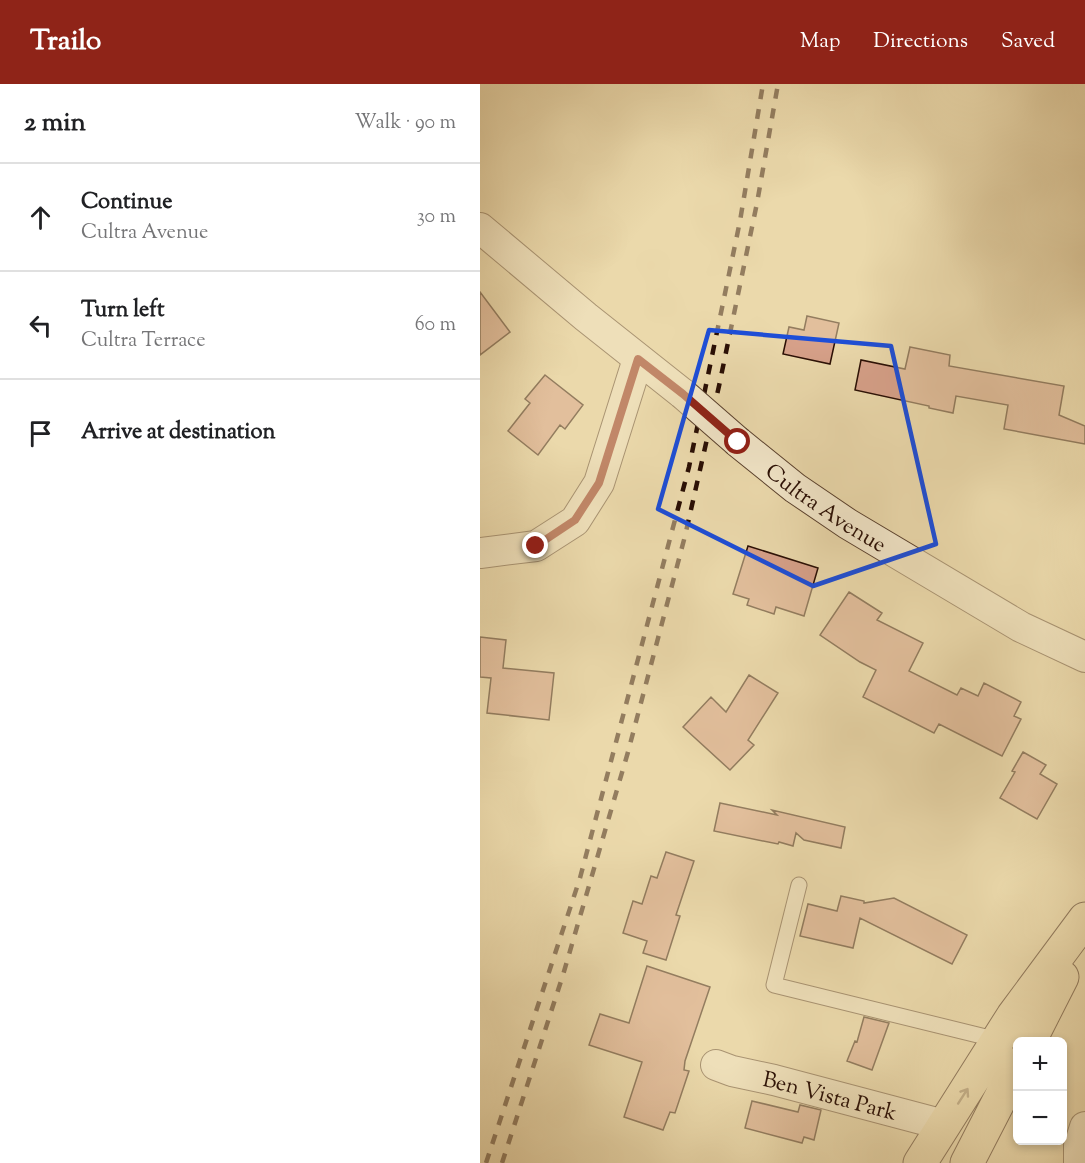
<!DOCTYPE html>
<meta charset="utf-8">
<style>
body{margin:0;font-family:"Sorts Mill Goudy",serif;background:#f6f6f6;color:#202124}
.controls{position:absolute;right:18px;bottom:18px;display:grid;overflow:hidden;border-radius:9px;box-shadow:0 3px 9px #0003}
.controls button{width:54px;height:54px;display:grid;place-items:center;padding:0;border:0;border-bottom:2px solid #e0e0e0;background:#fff;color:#202124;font:30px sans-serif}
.stop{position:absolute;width:18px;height:18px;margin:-14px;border:4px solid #8f2418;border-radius:50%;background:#fff}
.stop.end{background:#8f2418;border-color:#fff;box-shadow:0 2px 6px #0008}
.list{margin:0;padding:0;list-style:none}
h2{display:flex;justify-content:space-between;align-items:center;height:78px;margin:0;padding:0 24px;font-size:26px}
h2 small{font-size:20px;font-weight:400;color:#757577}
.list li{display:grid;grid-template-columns:39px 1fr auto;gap:18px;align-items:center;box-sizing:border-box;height:108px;padding:0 24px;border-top:2px solid #e0e0e0}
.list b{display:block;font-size:22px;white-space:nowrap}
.list p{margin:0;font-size:20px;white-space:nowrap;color:#757577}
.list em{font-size:20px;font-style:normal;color:#757577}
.icon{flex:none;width:33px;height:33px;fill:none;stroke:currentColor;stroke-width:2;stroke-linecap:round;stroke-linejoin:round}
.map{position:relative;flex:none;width:605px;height:1079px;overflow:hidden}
header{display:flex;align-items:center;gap:36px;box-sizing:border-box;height:84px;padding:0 30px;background:#8f2418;color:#fff}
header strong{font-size:28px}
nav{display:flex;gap:33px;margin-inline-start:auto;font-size:21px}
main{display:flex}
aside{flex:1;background:#fff}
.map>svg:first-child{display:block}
.building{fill:#d7a18a;stroke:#290e04;stroke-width:1.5}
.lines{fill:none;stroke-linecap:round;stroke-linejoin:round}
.service-casing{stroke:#5a412e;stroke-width:17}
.minor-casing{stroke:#5a412e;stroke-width:32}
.trunk-casing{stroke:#290e04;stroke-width:35}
.service{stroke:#f2e6c9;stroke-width:15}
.minor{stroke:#f2e6c9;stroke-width:30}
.trunk{stroke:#ebd9ac;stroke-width:33}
.rail{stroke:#290e04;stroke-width:4.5;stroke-dasharray:10 10;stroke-linecap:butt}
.minor-bridge-casing{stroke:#5a412e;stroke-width:32;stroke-linecap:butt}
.minor-bridge{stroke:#f2e6c9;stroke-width:30}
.oneway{stroke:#947e60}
.route{stroke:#8f2418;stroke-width:8}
.marked{fill:none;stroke:#1d4ed8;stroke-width:4.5;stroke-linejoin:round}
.labels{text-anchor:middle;stroke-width:6;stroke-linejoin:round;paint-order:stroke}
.street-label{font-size:22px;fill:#290e04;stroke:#f2e6c9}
</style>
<header>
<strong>Trailo</strong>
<nav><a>Map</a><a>Directions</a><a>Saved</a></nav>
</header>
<main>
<aside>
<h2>2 min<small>Walk · 90 m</small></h2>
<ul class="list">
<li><svg class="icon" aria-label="ahead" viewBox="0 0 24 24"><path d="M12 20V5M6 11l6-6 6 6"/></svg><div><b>Continue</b><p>Cultra Avenue</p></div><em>30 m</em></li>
<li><svg class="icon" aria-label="left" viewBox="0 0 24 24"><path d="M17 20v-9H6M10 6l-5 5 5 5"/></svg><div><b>Turn left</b><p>Cultra Terrace</p></div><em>60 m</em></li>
<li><svg class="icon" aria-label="arrive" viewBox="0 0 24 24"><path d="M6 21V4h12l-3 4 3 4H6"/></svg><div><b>Arrive at destination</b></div></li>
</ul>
</aside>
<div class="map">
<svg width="605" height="1079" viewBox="0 0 605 1079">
<rect width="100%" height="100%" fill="#ebd9ac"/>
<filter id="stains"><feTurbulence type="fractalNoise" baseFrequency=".00333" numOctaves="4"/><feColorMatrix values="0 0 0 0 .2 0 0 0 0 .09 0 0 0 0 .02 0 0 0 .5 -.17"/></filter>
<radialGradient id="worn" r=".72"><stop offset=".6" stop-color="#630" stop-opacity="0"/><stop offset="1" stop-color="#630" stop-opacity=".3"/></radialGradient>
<path class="building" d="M0,208L30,248L0,271Z
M327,232L359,239L350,280L303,270L309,243L324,246Z
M430,263L470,271L469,282L584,302L579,331L605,342V360L524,345L528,321L476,312L473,329L449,324V322L375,306L381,276L425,285Z
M65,291L103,321L85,345L80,341L58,371L28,347L50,319L45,315Z
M268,462L338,484L324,532L296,523L294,530L267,521L269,515L253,510Z
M369,508L402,529L397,536L443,559L429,587L477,611L481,604L498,612L504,599L541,618L534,632L541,635L522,672L459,640L454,649L383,613L396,586L380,578L340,551Z
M0,553L26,556L23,584L74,589L69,636L7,629L11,594L0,593Z
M269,591L298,609L268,656L274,661L250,686L203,643L231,613L246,628Z
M543,668L566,681L560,690L577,700L557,735L520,714L535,688L532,687Z
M240,719L297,731L292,726L365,743L361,764L324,756L316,749L313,762L299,758L298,760L234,747Z
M186,768L214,777L196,831L200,832L186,876L163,869L167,857L143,849L153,817L162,820L171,792L177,794Z
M361,812L384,817V819L414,814L487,851L472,880L380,834L373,864L320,852L328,820L357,827Z
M167,882L230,903L205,977L204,986L209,987L195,1029L190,1028L183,1046L144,1033L162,978L109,961L120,930L149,939Z
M384,933L409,939L392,986L367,977L375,957L377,958Z
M272,1017L318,1028L320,1021L341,1026L334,1056L324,1053L322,1059L265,1044Z"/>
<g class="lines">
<defs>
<path id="service" d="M319,801L294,901L518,956"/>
<g id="minor">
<path d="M0,144L106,233L203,310"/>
<path id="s1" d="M258,358L315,404L368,440L541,543L605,573"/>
<path d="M0,469L56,462L95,437L119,399L158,275"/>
<path id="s2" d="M236,981L252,987L294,996L464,1041"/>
<path d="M599,1079V1062L605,1043"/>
</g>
<path id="trunk" d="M549,958L582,893
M440,1079L533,932L605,835
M487,1079L538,980"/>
</defs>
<use href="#service" class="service-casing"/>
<use href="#minor" class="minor-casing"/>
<use href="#trunk" class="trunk-casing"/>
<use href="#service" class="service"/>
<use href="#minor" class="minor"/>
<use href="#trunk" class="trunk"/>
<path class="rail" d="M6,1079L100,794L209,383L260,137L283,0
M22,1079L83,891L148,668L205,452L239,302L277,119L298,0"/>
<defs>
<path id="minor-bridge" d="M203,310L258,358"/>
</defs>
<use href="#minor-bridge" class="minor-bridge-casing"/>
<use href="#minor-bridge" class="minor-bridge"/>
</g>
<defs><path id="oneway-shaft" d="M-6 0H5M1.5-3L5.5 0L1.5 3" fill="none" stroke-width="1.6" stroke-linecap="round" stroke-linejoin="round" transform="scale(1.5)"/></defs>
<use class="oneway" href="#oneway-shaft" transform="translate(483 1012) rotate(-57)"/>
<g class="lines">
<path class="route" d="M56,462L95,436L119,399L158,275L203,310L258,358"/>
</g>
<path d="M0 0H605V1079H0ZM229,246L411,262L456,460L333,502L178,425Z" fill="#ebd9ac" fill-opacity=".55" fill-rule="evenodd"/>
<path class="marked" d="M229,246L411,262L456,460L333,502L178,425Z"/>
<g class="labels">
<g class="street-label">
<text dy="8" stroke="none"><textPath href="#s1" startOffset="110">Cultra Avenue</textPath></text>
<text dy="8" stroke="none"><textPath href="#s2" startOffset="118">Ben Vista Park</textPath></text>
</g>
</g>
<rect width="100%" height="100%" filter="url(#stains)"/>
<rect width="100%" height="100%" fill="url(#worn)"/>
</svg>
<div class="controls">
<button>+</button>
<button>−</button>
</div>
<div class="stop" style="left:258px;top:358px"></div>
<div class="stop end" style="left:56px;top:462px"></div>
</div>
</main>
